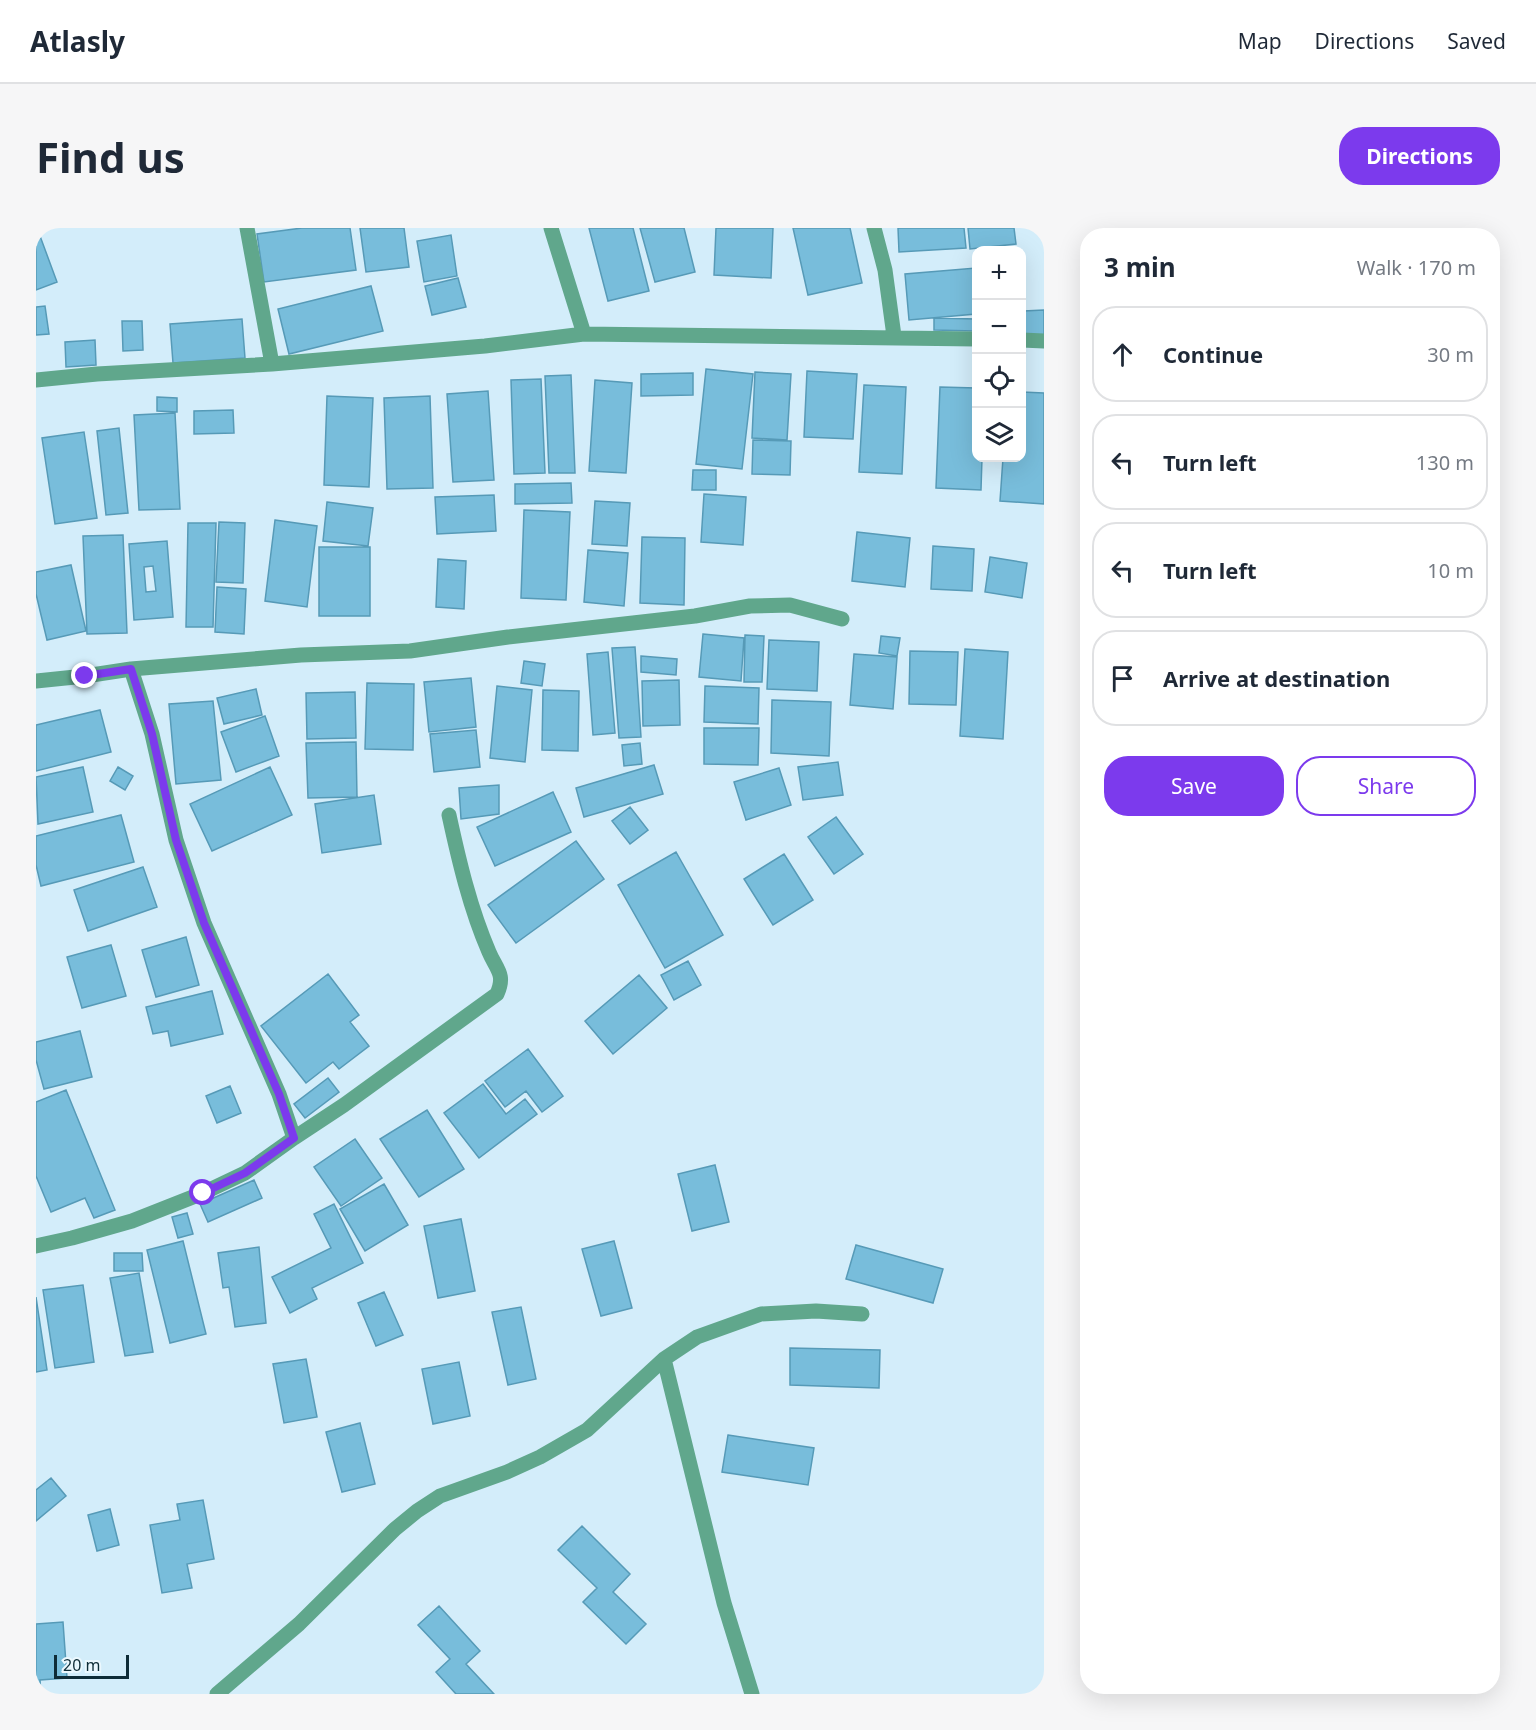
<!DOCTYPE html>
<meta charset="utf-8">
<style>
body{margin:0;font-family:"Noto Sans",sans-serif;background:#f6f6f7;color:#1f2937}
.controls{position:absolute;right:18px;top:18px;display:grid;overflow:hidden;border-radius:12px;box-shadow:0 6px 24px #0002}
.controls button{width:54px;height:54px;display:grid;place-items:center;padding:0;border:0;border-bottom:2px solid #e0e1e3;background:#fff;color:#1f2937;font:30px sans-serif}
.scale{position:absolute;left:18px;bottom:15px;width:75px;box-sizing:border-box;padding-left:6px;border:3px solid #0e2c37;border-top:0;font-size:16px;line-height:21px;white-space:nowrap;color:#0e2c37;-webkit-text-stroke:4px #ebf8fe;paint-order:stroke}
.stop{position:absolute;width:18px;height:18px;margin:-14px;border:4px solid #7c3aed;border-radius:50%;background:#fff}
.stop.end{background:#7c3aed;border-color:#fff;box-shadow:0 2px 6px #0008}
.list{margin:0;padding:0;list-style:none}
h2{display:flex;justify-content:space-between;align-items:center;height:78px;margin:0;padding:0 24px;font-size:26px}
h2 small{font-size:20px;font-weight:400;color:#747a83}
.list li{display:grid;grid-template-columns:39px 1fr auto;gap:18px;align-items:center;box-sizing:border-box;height:96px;margin:0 12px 12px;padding:0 12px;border:2px solid #e0e1e3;border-radius:24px}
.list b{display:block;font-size:22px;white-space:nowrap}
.list em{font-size:20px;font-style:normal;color:#747a83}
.actions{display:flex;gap:12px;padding:18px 24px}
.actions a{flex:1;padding:14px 0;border:2px solid #7c3aed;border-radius:24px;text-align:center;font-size:21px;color:#7c3aed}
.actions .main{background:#7c3aed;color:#fff}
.icon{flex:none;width:33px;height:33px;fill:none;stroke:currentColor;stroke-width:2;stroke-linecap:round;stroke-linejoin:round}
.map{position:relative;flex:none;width:1008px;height:1466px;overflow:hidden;border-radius:24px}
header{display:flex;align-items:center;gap:36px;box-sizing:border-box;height:84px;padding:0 30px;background:#fff;border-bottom:2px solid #e0e1e3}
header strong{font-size:28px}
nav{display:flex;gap:33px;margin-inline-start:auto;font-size:21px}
.intro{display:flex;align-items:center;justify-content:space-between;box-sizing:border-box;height:144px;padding:0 36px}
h1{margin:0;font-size:42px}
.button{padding:15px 27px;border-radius:24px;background:#7c3aed;color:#fff;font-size:21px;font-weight:700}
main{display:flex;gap:36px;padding:0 36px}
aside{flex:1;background:#fff;border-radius:24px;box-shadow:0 6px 24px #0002}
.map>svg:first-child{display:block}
.building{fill:#78bddb;stroke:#569ab7;stroke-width:1.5;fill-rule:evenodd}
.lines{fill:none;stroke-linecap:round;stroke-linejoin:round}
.service{stroke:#60a78c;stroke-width:15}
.minor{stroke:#60a78c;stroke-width:15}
.route{stroke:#7c3aed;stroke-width:8}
</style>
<header>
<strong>Atlasly</strong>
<nav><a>Map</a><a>Directions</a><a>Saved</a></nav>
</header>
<div class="intro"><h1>Find us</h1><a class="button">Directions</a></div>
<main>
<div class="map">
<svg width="1008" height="1466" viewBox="0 0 1008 1466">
<rect width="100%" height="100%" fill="#d3edfa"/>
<path class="building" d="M266,0H314L320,42L228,54L221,6Z
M324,0H368L373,39L330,44Z
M553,0H597L613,63L572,73Z
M604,0H648L659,44L619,54Z
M680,0H737L735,50L678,47Z
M757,0H814L826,55L772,67Z
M862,0H928L930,20L863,24Z
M932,0H978L980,16L934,21Z
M415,7L421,48L388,54L381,13Z
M4,8L21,54L0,62V9Z
M940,40V86L873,92L869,46Z
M422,50L430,79L396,87L389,58Z
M335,58L347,103L253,126L242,81Z
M9,78L13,106L0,107V79Z
M1008,82V107L988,108V83Z
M898,90L940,91L939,103L898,102Z
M206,91L209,130L137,135L134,96Z
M86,93H106L107,122L87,123Z
M59,112L60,137L30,139L29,114Z
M670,141L717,146L706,241L660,236Z
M771,143L821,146L817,211L768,209Z
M719,144L755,146L751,212L716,210Z
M657,145V167L605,168V146Z
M535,147L539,245H513L509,148Z
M505,151L509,245L478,246L475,152Z
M559,152L596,155L590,245L553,243Z
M828,157L870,159L866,246L823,244Z
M904,159L940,160V230H946L945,262L900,260Z
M452,163L458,252L417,254L411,166Z
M986,164L1008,165V276L964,273L967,230H986Z
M291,168L337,170L333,259L288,257Z
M394,168L397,260L351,261L348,170Z
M121,169L141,170V184L121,183Z
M197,182L198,205L158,206V183Z
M139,185L144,281L103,282L98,187Z
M83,200L92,285L70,287L61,203Z
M48,204L61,290L19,296L6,210Z
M717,212L755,213L754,247L716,246Z
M657,242H680V262H656Z
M535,255L536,275L479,276V256Z
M668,266L710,269L707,317L665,314Z
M458,267L460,303L401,306L399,269Z
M559,273L594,275L591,318L556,316Z
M291,274L337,280L332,318L287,313Z
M488,282L534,284L530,372L485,370Z
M239,292L281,298L271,379L229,373Z
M183,294L209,295L207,355L180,354Z
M152,295H180L177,399H150Z
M821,304L874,310L869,359L816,353Z
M87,307L91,405L51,406L47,308Z
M606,309L649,310L648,377L604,375Z
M131,313L137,389L98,392L93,316ZM117,338L120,363L110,364L108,339Z
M897,318L938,321L936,363L895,361Z
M283,319H334V388H283Z
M552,322L592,325L588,378L548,374Z
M954,329L991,335L986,370L949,364Z
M402,331L430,333L428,381L400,379Z
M35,337L50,403L11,412L0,366V344Z
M181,359L210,361L208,406L179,404Z
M667,406L708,410L705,453L663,449Z
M709,407L728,408L726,454H708Z
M845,408L864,410L861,428L843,425Z
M733,412L783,414L781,463L731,461Z
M599,419L605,509L583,510L576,420Z
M929,421L972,424L967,511L924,508Z
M874,423L922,424L920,477L873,476Z
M572,424L579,505L557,507L551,426Z
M818,426L861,429L857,481L814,477Z
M605,428L641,431L640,447L605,444Z
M488,433L509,436L506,458L485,455Z
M435,450L440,499L393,504L388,454Z
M643,452L644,497L607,498L606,453Z
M331,455L378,456L377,522L329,521Z
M461,458L496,462L489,534L454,530Z
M669,458L723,460L722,496L668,494Z
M220,461L226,487L188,496L181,470Z
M507,462L543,463L542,523L506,522Z
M319,464L320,510L271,511L270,465Z
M736,472L795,474L793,528L735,525Z
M177,473L185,552L140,556L133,476Z
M64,482L75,524L0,543V497Z
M229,488L243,528L200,544L185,504Z
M668,500H723L722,537L668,536Z
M440,502L444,539L398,544L394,506Z
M320,514L321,569L272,570L270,515Z
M604,515L606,536L588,538L586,517Z
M802,534L807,567L767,572L762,539Z
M618,537L627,566L548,589L540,560Z
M47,539L57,584L2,596L0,549Z
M82,539L97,548L89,562L74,553Z
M234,539L256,587L176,623L154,576Z
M743,540L755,577L710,592L698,554Z
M463,557V586L425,591L423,560Z
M517,564L535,604L459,638L441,599Z
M338,567L345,616L286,625L279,576Z
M594,579L612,602L594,616L576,593Z
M85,587L98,634L5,658L0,637V608Z
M800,589L827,626L798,646L772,609Z
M540,613L568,651L480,715L452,677Z
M640,624L687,707L629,740L582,657Z
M748,626L777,672L737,697L708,651Z
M107,639L121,679L52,703L38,662Z
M150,709L163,757L120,769L106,722Z
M75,717L90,768L46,780L31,729Z
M652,733L665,757L638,772L625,747Z
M292,746L323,787L314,794L333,818L303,841L297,834L270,855L225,798Z
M603,747L631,780L577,826L549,793Z
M176,763L187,806L135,818L132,803L117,806L110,779Z
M44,803L56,849L8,861L0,832V814Z
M492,821L527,868L506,884L490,863L469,879L449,853Z
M292,850L303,864L269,890L258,876Z
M447,856L470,886L489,871L501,886L443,930L408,885Z
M194,858L205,885L181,895L170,868Z
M30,862L79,982L58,990L49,970L15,984L0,948V874Z
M391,882L428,941L383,969L344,911Z
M319,911L346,950L305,978L278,939Z
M679,937L693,994L656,1003L642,946Z
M218,952L226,970L172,994L164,976Z
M348,956L372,997L329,1023L304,981Z
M298,976L327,1035L276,1060L281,1071L254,1085L236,1049L295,1020L278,986Z
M151,985L157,1006L142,1010L136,989Z
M425,991L439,1063L402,1070L388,998Z
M147,1013L170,1106L134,1115L111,1022Z
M578,1013L596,1080L565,1088L546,1021Z
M820,1017L907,1041L897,1075L810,1051Z
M223,1019L230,1095L199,1099L193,1059L187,1060L182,1025Z
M78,1025H106L107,1043H78Z
M103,1045L117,1124L89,1128L74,1050Z
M47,1057L58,1134L19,1140L7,1062Z
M348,1064L367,1107L340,1118L322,1075Z
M0,1069L11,1142L0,1144Z
M485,1079L500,1151L472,1157L456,1084Z
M754,1120L844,1122L843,1160L754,1157Z
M270,1131L281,1189L248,1195L237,1136Z
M423,1134L434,1188L397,1196L386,1141Z
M324,1195L339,1256L306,1264L290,1204Z
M692,1207L778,1220L772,1257L686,1244Z
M15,1250L30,1268L0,1293V1262Z
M167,1272L178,1331L151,1336L156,1360L126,1365L114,1297L144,1292L141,1276Z
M74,1281L83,1317L61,1323L52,1287Z
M546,1298L594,1346L577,1364L610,1396L590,1416L547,1374L561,1360L522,1322Z
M403,1378L444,1423L430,1436L458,1466H420L400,1444L414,1431L382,1397Z
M27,1394L31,1450L4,1452L5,1466H0V1396Z"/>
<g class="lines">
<path class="service" d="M628,1131L688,1375L716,1466
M181,1466L263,1396L359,1301L381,1283L404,1268L471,1244L504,1229L551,1202L628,1131L661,1109L725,1086L780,1083L826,1086"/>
<path class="minor" d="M211,0L236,136
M515,0L548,106
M838,0L849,42L858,108
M986,112L1008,113
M0,152L61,146L236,136L449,118L548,106L940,111
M95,441L116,506L140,612L168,695L243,866L258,910
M0,453L49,448L95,441L265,427L374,423L472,409L659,388L714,378L754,377L806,391
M0,1018L36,1010L96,993L167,965L209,945L258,910L308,877L461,766C470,746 460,741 453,724C434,680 423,633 413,587"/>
</g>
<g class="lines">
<path class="route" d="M49,448L95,441L116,506L140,612L168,695L243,866L258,910L209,945L167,965"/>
</g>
</svg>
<div class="controls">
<button>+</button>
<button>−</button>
<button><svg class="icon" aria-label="locate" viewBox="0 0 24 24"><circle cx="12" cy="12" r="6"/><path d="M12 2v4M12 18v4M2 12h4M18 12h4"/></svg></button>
<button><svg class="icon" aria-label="layers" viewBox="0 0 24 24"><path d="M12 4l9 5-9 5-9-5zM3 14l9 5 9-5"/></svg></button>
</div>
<div class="scale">20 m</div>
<div class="stop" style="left:167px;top:965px"></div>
<div class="stop end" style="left:49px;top:448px"></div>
</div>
<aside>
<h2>3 min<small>Walk · 170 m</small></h2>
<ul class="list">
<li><svg class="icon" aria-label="ahead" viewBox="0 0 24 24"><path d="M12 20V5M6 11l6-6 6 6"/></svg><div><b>Continue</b></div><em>30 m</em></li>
<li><svg class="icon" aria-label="left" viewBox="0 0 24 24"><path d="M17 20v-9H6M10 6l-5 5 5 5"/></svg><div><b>Turn left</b></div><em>130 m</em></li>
<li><svg class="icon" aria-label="left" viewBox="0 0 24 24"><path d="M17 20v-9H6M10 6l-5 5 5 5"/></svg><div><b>Turn left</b></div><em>10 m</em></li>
<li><svg class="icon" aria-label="arrive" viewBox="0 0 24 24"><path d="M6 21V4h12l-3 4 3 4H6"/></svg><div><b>Arrive at destination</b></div></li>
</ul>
<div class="actions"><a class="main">Save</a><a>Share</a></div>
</aside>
</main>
